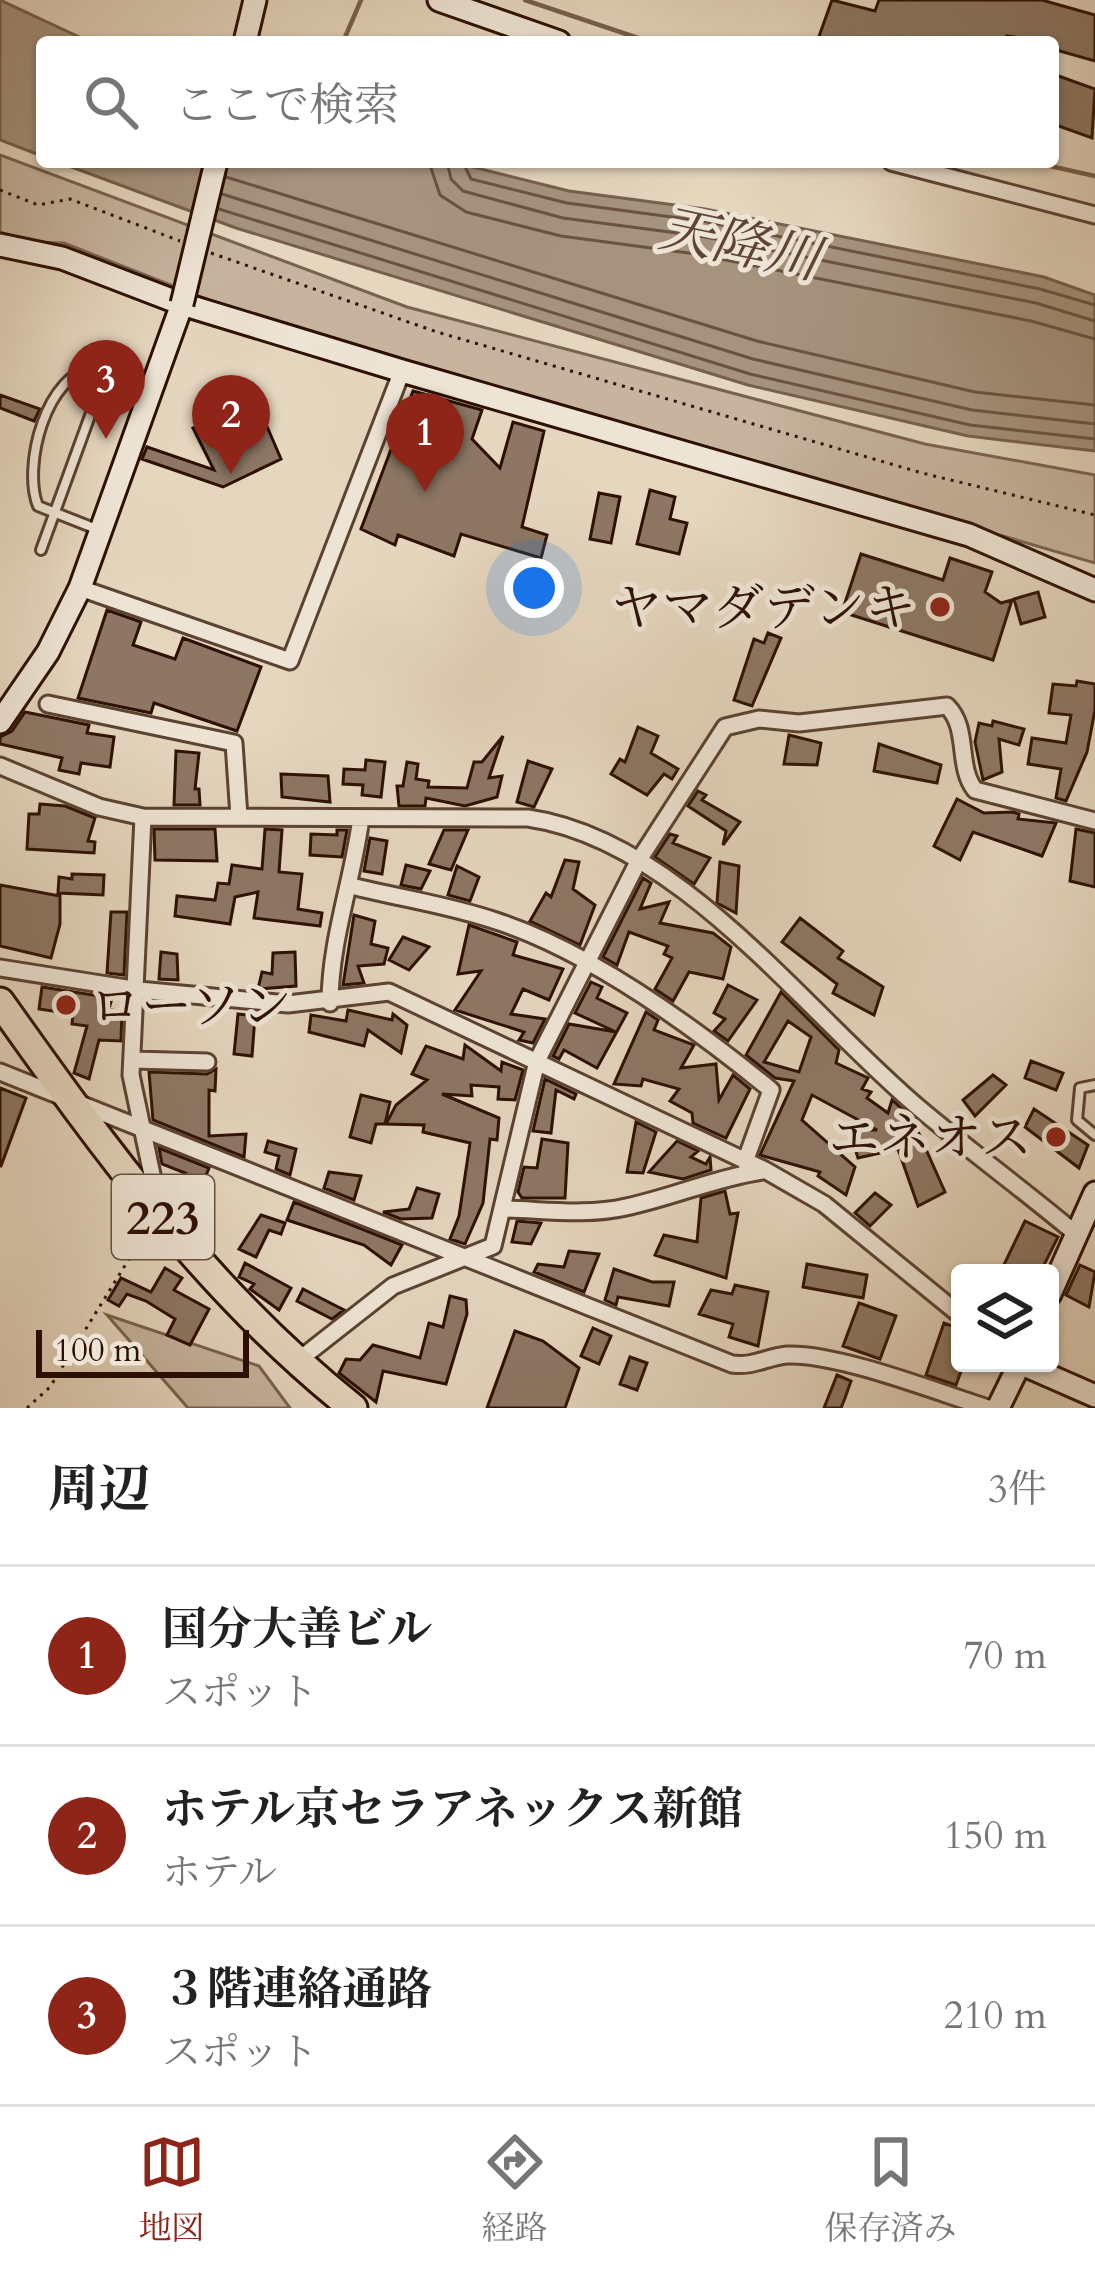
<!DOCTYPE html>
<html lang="ja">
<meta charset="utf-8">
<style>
body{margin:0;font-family:Cardo,"Noto Serif JP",serif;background:#f2f2f2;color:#222}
.controls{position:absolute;right:36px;bottom:36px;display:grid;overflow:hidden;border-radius:12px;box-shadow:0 3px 9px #0004}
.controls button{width:108px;height:108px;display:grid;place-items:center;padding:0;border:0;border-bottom:3px solid #e0e0e0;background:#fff;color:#222;font:60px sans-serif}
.scale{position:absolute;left:36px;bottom:30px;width:213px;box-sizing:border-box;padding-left:12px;border:6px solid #2d1002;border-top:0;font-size:33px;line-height:42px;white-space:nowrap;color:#2d1002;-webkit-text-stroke:9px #eee4d5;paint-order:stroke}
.you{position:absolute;left:534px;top:588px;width:42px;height:42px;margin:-30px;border:9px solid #fff;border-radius:50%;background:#1a73e8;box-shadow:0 0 0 18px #1a73e833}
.badge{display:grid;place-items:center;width:78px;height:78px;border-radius:50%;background:#8f2418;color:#fff;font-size:39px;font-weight:700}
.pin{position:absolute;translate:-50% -99px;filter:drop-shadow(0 3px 6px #0008)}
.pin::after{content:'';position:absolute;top:63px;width:42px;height:36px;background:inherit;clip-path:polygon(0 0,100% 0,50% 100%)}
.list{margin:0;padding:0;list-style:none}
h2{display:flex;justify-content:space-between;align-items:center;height:156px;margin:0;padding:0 48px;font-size:51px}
h2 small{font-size:39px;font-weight:400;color:#767676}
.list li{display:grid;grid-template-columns:78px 1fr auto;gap:36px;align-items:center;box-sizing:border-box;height:180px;padding:0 48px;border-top:3px solid #e0e0e0}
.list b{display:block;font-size:45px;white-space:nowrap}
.list p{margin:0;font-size:39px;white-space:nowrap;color:#767676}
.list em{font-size:39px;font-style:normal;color:#767676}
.icon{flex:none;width:66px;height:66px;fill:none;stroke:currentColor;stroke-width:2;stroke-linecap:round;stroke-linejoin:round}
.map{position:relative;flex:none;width:1095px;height:1408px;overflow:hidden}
.search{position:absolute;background:#fff;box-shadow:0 3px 9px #0004;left:36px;right:36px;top:36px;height:132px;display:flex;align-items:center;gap:30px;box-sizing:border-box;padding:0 42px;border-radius:12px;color:#767676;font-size:45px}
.sheet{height:696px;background:#fff}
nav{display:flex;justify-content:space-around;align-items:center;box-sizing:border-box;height:168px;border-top:3px solid #e0e0e0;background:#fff;font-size:33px;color:#767676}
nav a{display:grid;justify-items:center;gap:6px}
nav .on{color:#8f2418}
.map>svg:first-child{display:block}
.green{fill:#c6b49e;stroke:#7a6250;stroke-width:3}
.water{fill:#a6937e;stroke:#765f4c;stroke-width:3}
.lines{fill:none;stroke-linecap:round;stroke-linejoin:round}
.shore{stroke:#6a5240;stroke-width:3}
.stream{stroke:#765f4c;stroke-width:4.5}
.building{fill:#8d7764;stroke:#2d1002;stroke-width:3;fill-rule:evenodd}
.lane-casing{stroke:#5b4231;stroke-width:14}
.street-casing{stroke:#5b4231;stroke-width:21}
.secondary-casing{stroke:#2d1002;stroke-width:27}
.highway-casing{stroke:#2d1002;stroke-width:33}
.path{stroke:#2d1002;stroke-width:3;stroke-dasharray:3 6;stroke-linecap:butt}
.lane{stroke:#eee4d5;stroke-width:8}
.street{stroke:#eee4d5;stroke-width:15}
.secondary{stroke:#eee4d5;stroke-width:21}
.highway{stroke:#e5d6be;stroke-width:27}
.secondary-bridge-casing{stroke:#2d1002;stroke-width:27;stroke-linecap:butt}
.secondary-bridge{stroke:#eee4d5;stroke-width:21}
.poi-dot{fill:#8f2418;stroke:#eee4d5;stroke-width:4.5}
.labels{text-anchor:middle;stroke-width:10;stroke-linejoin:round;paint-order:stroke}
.shield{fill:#eee4d5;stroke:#675041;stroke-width:3}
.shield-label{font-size:48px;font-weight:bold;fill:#2d1002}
.poi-label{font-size:51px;fill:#2d1002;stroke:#eee4d5;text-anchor:end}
.water-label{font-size:54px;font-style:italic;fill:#5d4434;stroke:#eee4d5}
</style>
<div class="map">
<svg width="1095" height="1408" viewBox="0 0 1095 1408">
<rect width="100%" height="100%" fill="#e5d6be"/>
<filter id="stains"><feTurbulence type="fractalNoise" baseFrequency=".00167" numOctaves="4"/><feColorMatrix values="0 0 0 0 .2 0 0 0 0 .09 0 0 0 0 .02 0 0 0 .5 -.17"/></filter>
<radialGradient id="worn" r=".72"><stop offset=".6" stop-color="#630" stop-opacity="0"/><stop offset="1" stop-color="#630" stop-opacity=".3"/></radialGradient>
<path class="green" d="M0,155L407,307L925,444L1095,475V563L334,340L211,301L64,243L29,242L0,232Z
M107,1315L259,1366L290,1408H188Z"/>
<path class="water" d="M0,0L90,42H42V156L0,140Z
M58,162H453L569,191L705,209L1044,277L1095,295V451L968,436L748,385L236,228Z"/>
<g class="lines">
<path class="shore" d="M429,162L440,195L466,212L561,236L696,254L1031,321L1095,339
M447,162L451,179L463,191L563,218L700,236L1036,303L1095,321
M463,162L471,179L567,203L702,221L1040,289L1095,305
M226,177L757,341L975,392L1095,405
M222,194L753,359L972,410L1095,424
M219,209L750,374L970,425L1095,439"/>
<path class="stream" d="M525,0L650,42
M343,42L361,0
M1032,162L1095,176"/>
</g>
<path class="building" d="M832,0L875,11L879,0H1042L1095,15V61L1053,49V42L1007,36L1006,42H817Z
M1053,74L1095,89L1092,138L1053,124Z
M413,391L482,410L472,439L500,468L513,422L544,431L522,527L547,535L541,558L461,534L454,556L398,535L395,545L361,529Z
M0,395L40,409L34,421L0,408Z
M256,401L281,459L223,487L142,459L147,447L214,470L193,428Z
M650,490L675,497L670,519L687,523L679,554L637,544Z
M599,493L620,497L611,543L590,539Z
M861,554L943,580L950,558L992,572L985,592L1001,603L1012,600L993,660L842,612Z
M1038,592L1045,617L1021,624L1014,599Z
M107,610L141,622L133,645L175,659L183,638L261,667L237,731L154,703L151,713L78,698Z
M768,633L781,638L752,706L734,700L754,639L764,643Z
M1077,681L1095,684V710L1087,752L1066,801L1056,798L1061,769L1028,764L1032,738L1066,743L1071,715L1049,713L1053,684L1076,686Z
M25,712L89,725L87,733L114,737L110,767L81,763L79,774L59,770L62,758L0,744V737L12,731Z
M993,721L1024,729L1019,745L999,739L1002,772L983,780L975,742L979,723L992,726Z
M638,727L658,736L651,753L678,769L672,779L664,774L647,795L611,774L620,759L625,762Z
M789,735L821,743L817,765L784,764Z
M503,736L489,778L502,776L497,797L465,806L426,798L425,806H399L397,786H403L407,762L418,764L416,779L429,781L428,787L467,788L474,762H482Z
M879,744L941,765L937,783L874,771Z
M176,751L199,753L195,789H199L200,805H174Z
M366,760L385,762L381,797L362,795L363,785L343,784L344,769L365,770Z
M528,761L552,769L534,807L517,802Z
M281,774L328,776L330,802L282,797Z
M698,791L706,795L702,800L740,822L723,845L726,831L688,806Z
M957,799L984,813L1013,812L1019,814L1018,819L1056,823L1042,856L973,832L960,860L934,846Z
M40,804L65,806L95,818L88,841L95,842L94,853L27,849L29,814H39Z
M154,829H215L217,861L155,860Z
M265,829L282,830L279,872L302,874L298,909L322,913L320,926L254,918L258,892L235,897L230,924L175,916L177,896L215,900L218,883L229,884L232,865L262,869Z
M1076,829L1095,833V887L1070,881Z
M337,830H347L342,857L310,855L311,834L337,835Z
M444,830H468L451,870L429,864Z
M670,834L677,836L673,843L710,858L694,884L655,857Z
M370,838L387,841L382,874L364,871Z
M565,860L579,862L573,889L595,905L580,945L530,921L546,893L551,897Z
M720,862L739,866L736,913L717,903Z
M406,865L430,871L421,889L401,885Z
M457,866L479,877L470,901L448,895Z
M72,874L104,875L103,895L58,893L59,877L72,879Z
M643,878L651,883L640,909L669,902L660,923L713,933L731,947L723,979L689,972L673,1001L655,989L672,958L664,954L668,946L629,932L617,965L603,957Z
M0,885L60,896V924L51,958L0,946Z
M111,912H127L124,975L107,973Z
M354,915L375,921L371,944L388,948L384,964L358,966L364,983L343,985Z
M800,918L843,951L838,958L883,987L874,1015L833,993L837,984L782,942Z
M469,925L517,942L513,955L563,969L549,1000L523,989L511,1014L545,1019L533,1043L519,1040L524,1032L455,1010L481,971L458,974Z
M403,937L429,947L409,970L389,960Z
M161,952L177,954L178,980L159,979Z
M295,952L296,986L258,989L262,972L272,974L273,953Z
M591,982L602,987L597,998L627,1013L597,1068L564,1050L559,1059L553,1056L569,1024L616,1032L575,1013Z
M728,985L757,1000L728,1041L714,1031L725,1019L714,1013Z
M42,987L112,998L109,1009L122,1011L121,1041L99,1040L89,1079L74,1073L87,1026L72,1024L73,1014L39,1009Z
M781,992L839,1050L836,1063L868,1078L862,1089L871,1092L867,1098L888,1113L892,1100L912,1118L945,1192L918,1206L898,1149L858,1158L849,1130H877L812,1095L802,1120L855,1167L846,1195L818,1176L820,1172L760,1155L794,1081L775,1078L746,1055ZM788,1021L811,1037L799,1072L764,1062Z
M348,1010L392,1020L393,1014L407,1025L401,1053L368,1030L364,1046L309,1032L311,1015L346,1021Z
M646,1012L658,1020L654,1030L694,1045L681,1068L716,1064L719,1100L733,1075L750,1089L726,1138L693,1123L692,1113L670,1101L679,1089L643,1079L641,1086L614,1084Z
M238,1014L255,1016L252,1056L234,1054Z
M465,1045L501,1071L502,1062L523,1070L515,1100L498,1099L499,1087L471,1085L472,1096L442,1094L499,1118L497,1140L490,1139L483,1203L465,1244L450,1239L459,1216L470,1143L423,1132L424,1125L386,1124L396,1105L427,1080L412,1074L426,1046L463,1059Z
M1031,1061L1063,1073L1056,1090L1025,1078Z
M216,1069L215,1091L209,1090V1136L246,1134L244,1157L153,1120L149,1072L207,1074Z
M993,1075L1006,1085L975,1116L963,1100Z
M545,1079L576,1094L574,1099L556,1090L551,1133L533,1131Z
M0,1088L26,1098L1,1166H0Z
M361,1095L390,1102L385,1124H376L371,1143L350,1137Z
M1034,1109L1088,1145L1079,1168L1025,1127Z
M636,1122L656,1132L643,1173L627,1172Z
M542,1139L568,1143L565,1198H522L518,1192L524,1167L537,1168Z
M268,1141L296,1149L290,1175L276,1169L279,1156L265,1152Z
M677,1141L698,1151L691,1157L706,1164L710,1157L711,1170L683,1179L649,1172Z
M159,1148L209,1168L202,1185L178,1180L202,1213L190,1222L167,1187L185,1173L162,1164Z
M329,1172L361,1176L354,1200L324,1188Z
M417,1188L439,1194L432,1218L401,1219L383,1212L409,1209Z
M725,1191L730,1214L738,1213L726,1278L655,1255L664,1235L697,1242L701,1198Z
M875,1193L891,1205L870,1226L855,1213Z
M294,1202L402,1245L391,1265L364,1245L287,1220Z
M261,1215L285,1223L281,1234L269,1230L256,1257L239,1249Z
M517,1221L541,1223L531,1244L512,1242Z
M1025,1221L1058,1237L1040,1273H1000Z
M569,1251L599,1254L584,1292L534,1272L538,1264L564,1267Z
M245,1263L291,1288L279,1310L250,1289L254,1284L239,1277Z
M807,1264L867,1275L863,1298L803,1287Z
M1080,1265L1095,1272L1089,1307L1066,1295Z
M165,1268L182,1278L174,1290L209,1309L190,1345L167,1335L175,1319L146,1301L127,1294L119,1306L108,1300L121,1278L151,1292Z
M614,1269L652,1282H674L669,1306L618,1297L616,1305L605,1300Z
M735,1285L768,1292L758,1346L729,1337L733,1324L699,1314L711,1290L732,1294Z
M303,1289L344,1310L332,1319L297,1301Z
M450,1296L466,1300L467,1314L446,1384L383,1371L376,1402L339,1373L346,1359L360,1360L373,1345L420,1358L429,1323L443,1327Z
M859,1303L896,1316L880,1359L843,1346Z
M944,1323L960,1329L964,1363L956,1385L926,1375Z
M593,1328L611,1336L599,1364L581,1356Z
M515,1331L543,1341L579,1368L565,1408H487Z
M630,1357L647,1363L637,1390L620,1384Z
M837,1375L851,1381L845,1398L841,1408H824Z"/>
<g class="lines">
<defs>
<path id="lane" d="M99,530L38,506C22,467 46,371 96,368C114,367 136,379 152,384
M41,550L107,369
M1095,1085L1080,1088L1077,1120L1095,1135"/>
<path id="street" d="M891,162L1095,215
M80,588L290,661L402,371
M48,704L234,743L239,817
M0,766L99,807L143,817L528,818C680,840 806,1013 919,1108C970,1151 1025,1191 1076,1234
M143,817L131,1075L158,1203
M352,886C399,898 449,905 496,921C589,951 695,1028 771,1090L745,1162
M0,968L139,990L288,1004L389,992L765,1170L824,1204L960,1315
M330,1003C330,941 353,879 361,818
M133,1060L207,1062
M0,1072L732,1364C754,1367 766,1357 787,1355C838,1353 937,1392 988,1408
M504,1209C545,1210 587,1216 626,1207C673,1197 715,1178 762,1171
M295,1363L393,1286L493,1246L537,1061L639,860L725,727L759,719L799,723L947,706C970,729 956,765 975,790L1095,821"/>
<path id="secondary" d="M439,0L559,42
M245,42L255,0
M0,245L62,258L182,304L402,371L969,535L1095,590
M0,722L48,652L80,588L182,304
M1050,1294L1095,1193
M1020,1363L1095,1396
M998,1408L1020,1363"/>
<path id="highway" d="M0,1002C104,1149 211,1296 353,1408"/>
</defs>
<use href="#lane" class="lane-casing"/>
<use href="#street" class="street-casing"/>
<use href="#secondary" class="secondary-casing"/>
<use href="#highway" class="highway-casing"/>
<path class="path" d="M0,190L38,205L70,199L180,241
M211,253L437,332L922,473L1095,515
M27,1408L50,1387L145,1233"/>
<use href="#lane" class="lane"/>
<use href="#street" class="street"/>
<use href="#secondary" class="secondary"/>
<use href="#highway" class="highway"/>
<defs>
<path id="secondary-bridge" d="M182,304L216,162"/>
</defs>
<use href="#secondary-bridge" class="secondary-bridge-casing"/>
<use href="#secondary-bridge" class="secondary-bridge"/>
</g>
<g class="poi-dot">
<circle cx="940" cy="607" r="12"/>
<circle cx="66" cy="1005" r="12"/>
<circle cx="1056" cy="1137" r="12"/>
</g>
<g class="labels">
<rect class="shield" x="112" y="1175" width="102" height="84" rx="9"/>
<g class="shield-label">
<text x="163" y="1234">223</text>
</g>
<g class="poi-label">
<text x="916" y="625">ヤマダデンキ</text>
<text x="90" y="1023" text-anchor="start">ローソン</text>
<text x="1032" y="1155">エネオス</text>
</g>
<g class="water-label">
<text transform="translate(740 243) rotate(12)" y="19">天降川</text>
</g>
</g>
<rect width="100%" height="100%" filter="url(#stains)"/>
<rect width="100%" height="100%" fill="url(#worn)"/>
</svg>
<div class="controls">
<button><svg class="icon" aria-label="layers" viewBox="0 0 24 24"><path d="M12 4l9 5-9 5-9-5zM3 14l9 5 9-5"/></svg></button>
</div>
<div class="scale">100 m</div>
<div class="you"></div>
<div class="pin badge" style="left:425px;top:492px">1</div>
<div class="pin badge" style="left:231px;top:474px">2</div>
<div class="pin badge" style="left:106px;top:439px">3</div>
<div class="search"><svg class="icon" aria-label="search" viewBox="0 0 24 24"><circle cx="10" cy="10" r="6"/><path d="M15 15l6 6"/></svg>ここで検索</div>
</div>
<section class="sheet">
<h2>周辺<small>3件</small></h2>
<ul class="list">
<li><span class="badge">1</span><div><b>国分大善ビル</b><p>スポット</p></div><em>70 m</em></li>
<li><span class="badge">2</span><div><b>ホテル京セラアネックス新館</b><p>ホテル</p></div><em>150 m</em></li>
<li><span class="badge">3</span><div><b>３階連絡通路</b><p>スポット</p></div><em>210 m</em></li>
</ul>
</section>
<nav>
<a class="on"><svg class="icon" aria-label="map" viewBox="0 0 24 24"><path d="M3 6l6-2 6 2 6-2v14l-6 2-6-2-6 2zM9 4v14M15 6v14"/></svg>地図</a>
<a><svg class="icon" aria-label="directions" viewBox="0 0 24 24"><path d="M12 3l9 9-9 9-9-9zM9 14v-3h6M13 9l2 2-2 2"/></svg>経路</a>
<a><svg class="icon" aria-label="saved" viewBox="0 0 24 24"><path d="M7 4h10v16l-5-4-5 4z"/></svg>保存済み</a>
</nav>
